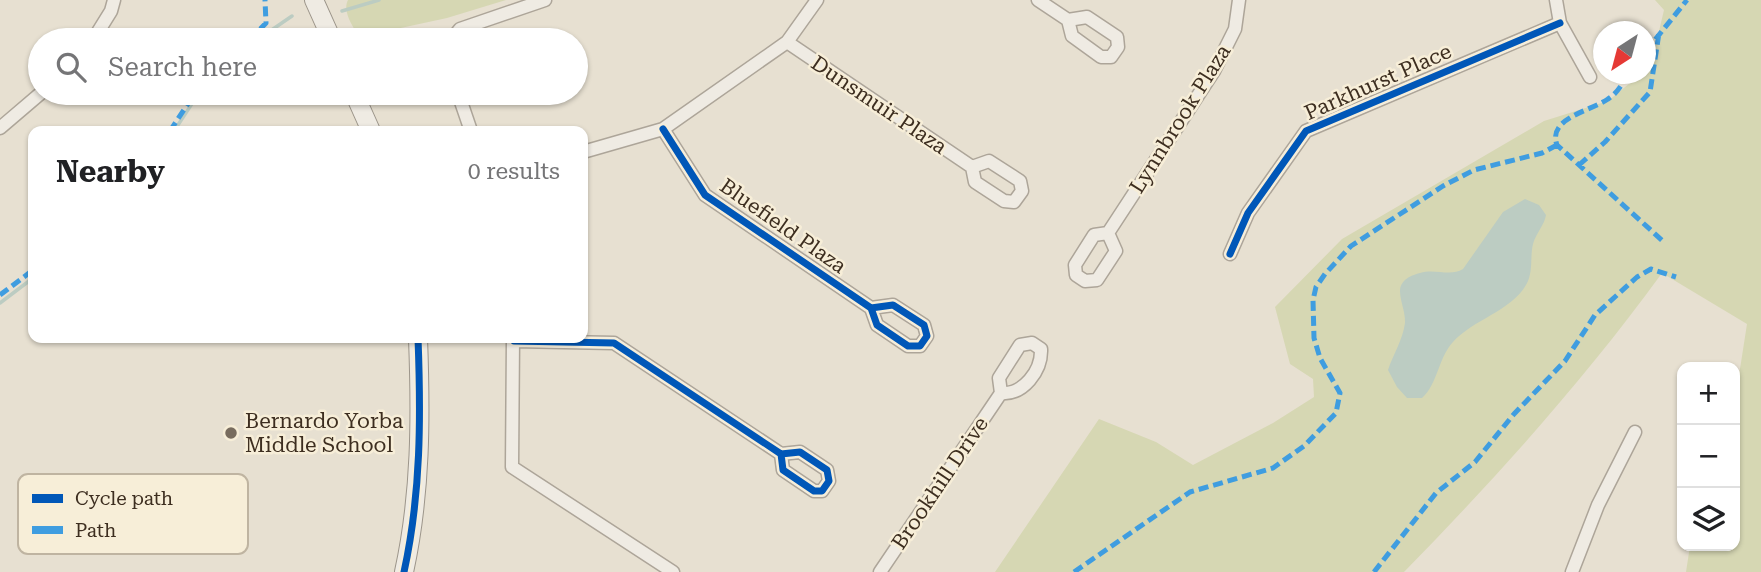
<!DOCTYPE html>
<meta charset="utf-8">
<style>
body{margin:0;font-family:"Roboto Serif",serif;background:#f6f6f6;color:#202124}
.controls{position:absolute;right:21px;bottom:21px;display:grid;overflow:hidden;border-radius:14px;box-shadow:0 2px 5px #0004}
.controls button{width:63px;height:63px;display:grid;place-items:center;padding:0;border:0;border-bottom:2px solid #e0e0e0;background:#fff;color:#202124;font:35px sans-serif}
.compass{position:absolute;left:1593px;top:21px;width:63px;height:63px;border-radius:50%;background:#fff;box-shadow:0 2px 5px #0004;rotate:216deg}
.list{margin:0;padding:0;list-style:none}
h2{display:flex;justify-content:space-between;align-items:center;height:91px;margin:0;padding:0 28px;font-size:30px}
h2 small{font-size:23px;font-weight:400;color:#757577}
.icon{flex:none;width:38px;height:38px;fill:none;stroke:currentColor;stroke-width:2;stroke-linecap:round;stroke-linejoin:round}
.map{position:relative;flex:none;width:1761px;height:572px;overflow:hidden}
.search{position:absolute;background:#fff;box-shadow:0 2px 5px #0004;left:28px;top:28px;width:560px;height:77px;display:flex;align-items:center;gap:18px;box-sizing:border-box;padding:0 24px;border-radius:38px;color:#757577;font-size:26px}
.panel{position:absolute;background:#fff;box-shadow:0 2px 5px #0004;left:28px;top:126px;width:560px;height:217px;border-radius:14px}
.map>svg:first-child{display:block}
.green{fill:#d6d7b3}
.water{fill:#bcccc2}
.lines{fill:none;stroke-linecap:round;stroke-linejoin:round}
.stream{stroke:#bcccc2;stroke-width:3.5}
.street-casing{stroke:#ada599;stroke-width:15}
.secondary-casing{stroke:#9c958a;stroke-width:20}
.street{stroke:#efebe3;stroke-width:12}
.secondary{stroke:#efebe3;stroke-width:18}
.quiet{stroke:#3f9de0;stroke-width:5;stroke-dasharray:10 5;stroke-linecap:butt}
.cycleway-casing{stroke:#f7eed8;stroke-width:11}
.cycleway{stroke:#0057b8;stroke-width:7}
.poi-dot{fill:#786c5e;stroke:#f7eed8;stroke-width:2.5}
.labels{text-anchor:middle;stroke-width:5;stroke-linejoin:round;paint-order:stroke}
.street-label{font-size:21px;fill:#3d2e20;stroke:#f7eed8}
.poi-label{font-size:21px;fill:#3d2e20;stroke:#f7eed8;text-anchor:start}
.key{fill:#f7eed8;stroke:#bfb4a1;stroke-width:2}
.key-label{font-size:19px;fill:#3d2e20}
</style>
<div class="map">
<svg width="1761" height="572" viewBox="0 0 1761 572">
<rect width="100%" height="100%" fill="#e7e0d1"/>
<path class="green" d="M348,0H506L447,18L359,37C353,26 342,12 348,0Z
M1655,0H1761V572H1686L1690,546H1735V401L1747,324L1662,273C1585,379 1496,478 1404,572H995L1099,419L1156,442L1193,465L1273,423L1314,397L1313,379L1290,364L1275,307L1342,239L1544,121L1608,101L1641,74H1646L1651,65L1664,10Z"/>
<path class="water" d="M1525,199L1539,205L1546,215C1544,226 1536,233 1533,244C1530,256 1533,269 1528,281C1515,310 1473,319 1453,342C1438,358 1438,384 1422,398H1407L1397,387L1388,370C1393,355 1403,339 1405,323C1406,302 1386,282 1420,273C1435,268 1450,277 1463,269L1503,212Z"/>
<g class="lines">
<path class="stream" d="M342,11L379,0
M257,40L292,16
M174,131L199,93
M0,303L33,278"/>
<defs>
<path id="street" d="M1038,0L1068,20L1087,17L1117,37L1118,47L1111,57H1101L1072,36L1068,20
M1556,0L1560,23L1590,77
M93,40L111,11L114,0
M451,40L460,29L545,0
M787,42L972,167L975,182L1004,201L1014,202L1022,191L1020,181L989,161L972,167
M458,93L471,131
M0,128L41,93
M663,129L705,195L871,308L877,325L908,346H920L927,336L924,325L893,305L871,308
M583,152L663,129L787,42L817,0
M1108,233L1116,251L1097,280L1085,281L1076,275L1075,265L1094,235L1108,233L1214,71L1235,29L1239,0
M1230,254L1248,213L1306,131L1560,23
M513,338L512,467L673,572
M514,341L614,343L781,454L783,470L814,491H822L829,481L827,470L800,452L781,454
M880,572L1001,393L999,378L1020,345L1032,343L1041,349C1042,371 1023,395 1001,393
M1572,572L1598,505L1635,432"/>
<path id="secondary" d="M314,0L332,40
M354,93L371,131
M404,572C421,494 421,417 418,338"/>
</defs>
<use href="#street" class="street-casing"/>
<use href="#secondary" class="secondary-casing"/>
<use href="#street" class="street"/>
<use href="#secondary" class="secondary"/>
<path class="quiet" d="M250,40L266,23L265,0
M1646,51L1687,0
M1629,74C1623,82 1618,93 1608,99C1591,111 1547,118 1557,145L1665,243
M170,131L195,93
M1579,165L1605,142L1650,92L1659,33
M0,295L33,270
M1074,572L1190,492L1273,468L1304,446L1336,413L1340,393L1320,358L1314,338L1313,300L1316,287L1325,274L1351,246L1443,186L1474,170L1542,153L1557,145
M1374,572L1436,493L1475,462L1514,414L1565,361L1595,315L1637,277L1651,269L1676,277"/>
<defs>
<path id="cycleway" d="M663,129L705,195L871,308L877,325L908,346H920L927,336L924,325L893,305L871,308
M1230,254L1248,213L1306,131L1560,23
M514,341L614,343L781,454L783,470L814,491H822L829,481L827,470L800,452L781,454
M404,572C421,494 421,417 418,338"/>
</defs>
<use href="#cycleway" class="cycleway-casing"/>
<use href="#cycleway" class="cycleway"/>
</g>
<circle class="poi-dot" cx="231" cy="433" r="7"/>
<g class="labels">
<g class="street-label">
<text transform="translate(1378 82) rotate(-24)" y="7">Parkhurst Place</text>
<text transform="translate(879 105) rotate(34)" y="7">Dunsmuir Plaza</text>
<text transform="translate(1180 119) rotate(-58)" y="7">Lynnbrook Plaza</text>
<text transform="translate(783 226) rotate(35)" y="7">Bluefield Plaza</text>
<text transform="translate(940 483) rotate(-56)" y="7">Brookhill Drive</text>
</g>
<g class="poi-label">
<text x="245" y="428">Bernardo Yorba<tspan x="245" dy="24">Middle School</tspan></text>
</g>
</g>
<rect x="18" y="474" width="230" height="80" rx="10" class="key"/>
<rect x="32" y="494" width="31" height="9" fill="#0057b8"/>
<rect x="32" y="526" width="31" height="8" fill="#3f9de0"/>
<g class="key-label">
<text x="75" y="505">Cycle path</text>
<text x="75" y="537">Path</text>
</g>
</svg>
<div class="controls">
<button>+</button>
<button>−</button>
<button><svg class="icon" aria-label="layers" viewBox="0 0 24 24"><path d="M12 4l9 5-9 5-9-5zM3 14l9 5 9-5"/></svg></button>
</div>
<svg class="compass" viewBox="-18 -18 36 36"><path d="M0-13l5 13h-10z" fill="#e53935"/><path d="M0 13l5-13h-10z" fill="#757577"/></svg>
<div class="search"><svg class="icon" aria-label="search" viewBox="0 0 24 24"><circle cx="10" cy="10" r="6"/><path d="M15 15l6 6"/></svg>Search here</div>
<section class="panel">
<h2>Nearby<small>0 results</small></h2>
<ul class="list">
</ul>
</section>
</div>
